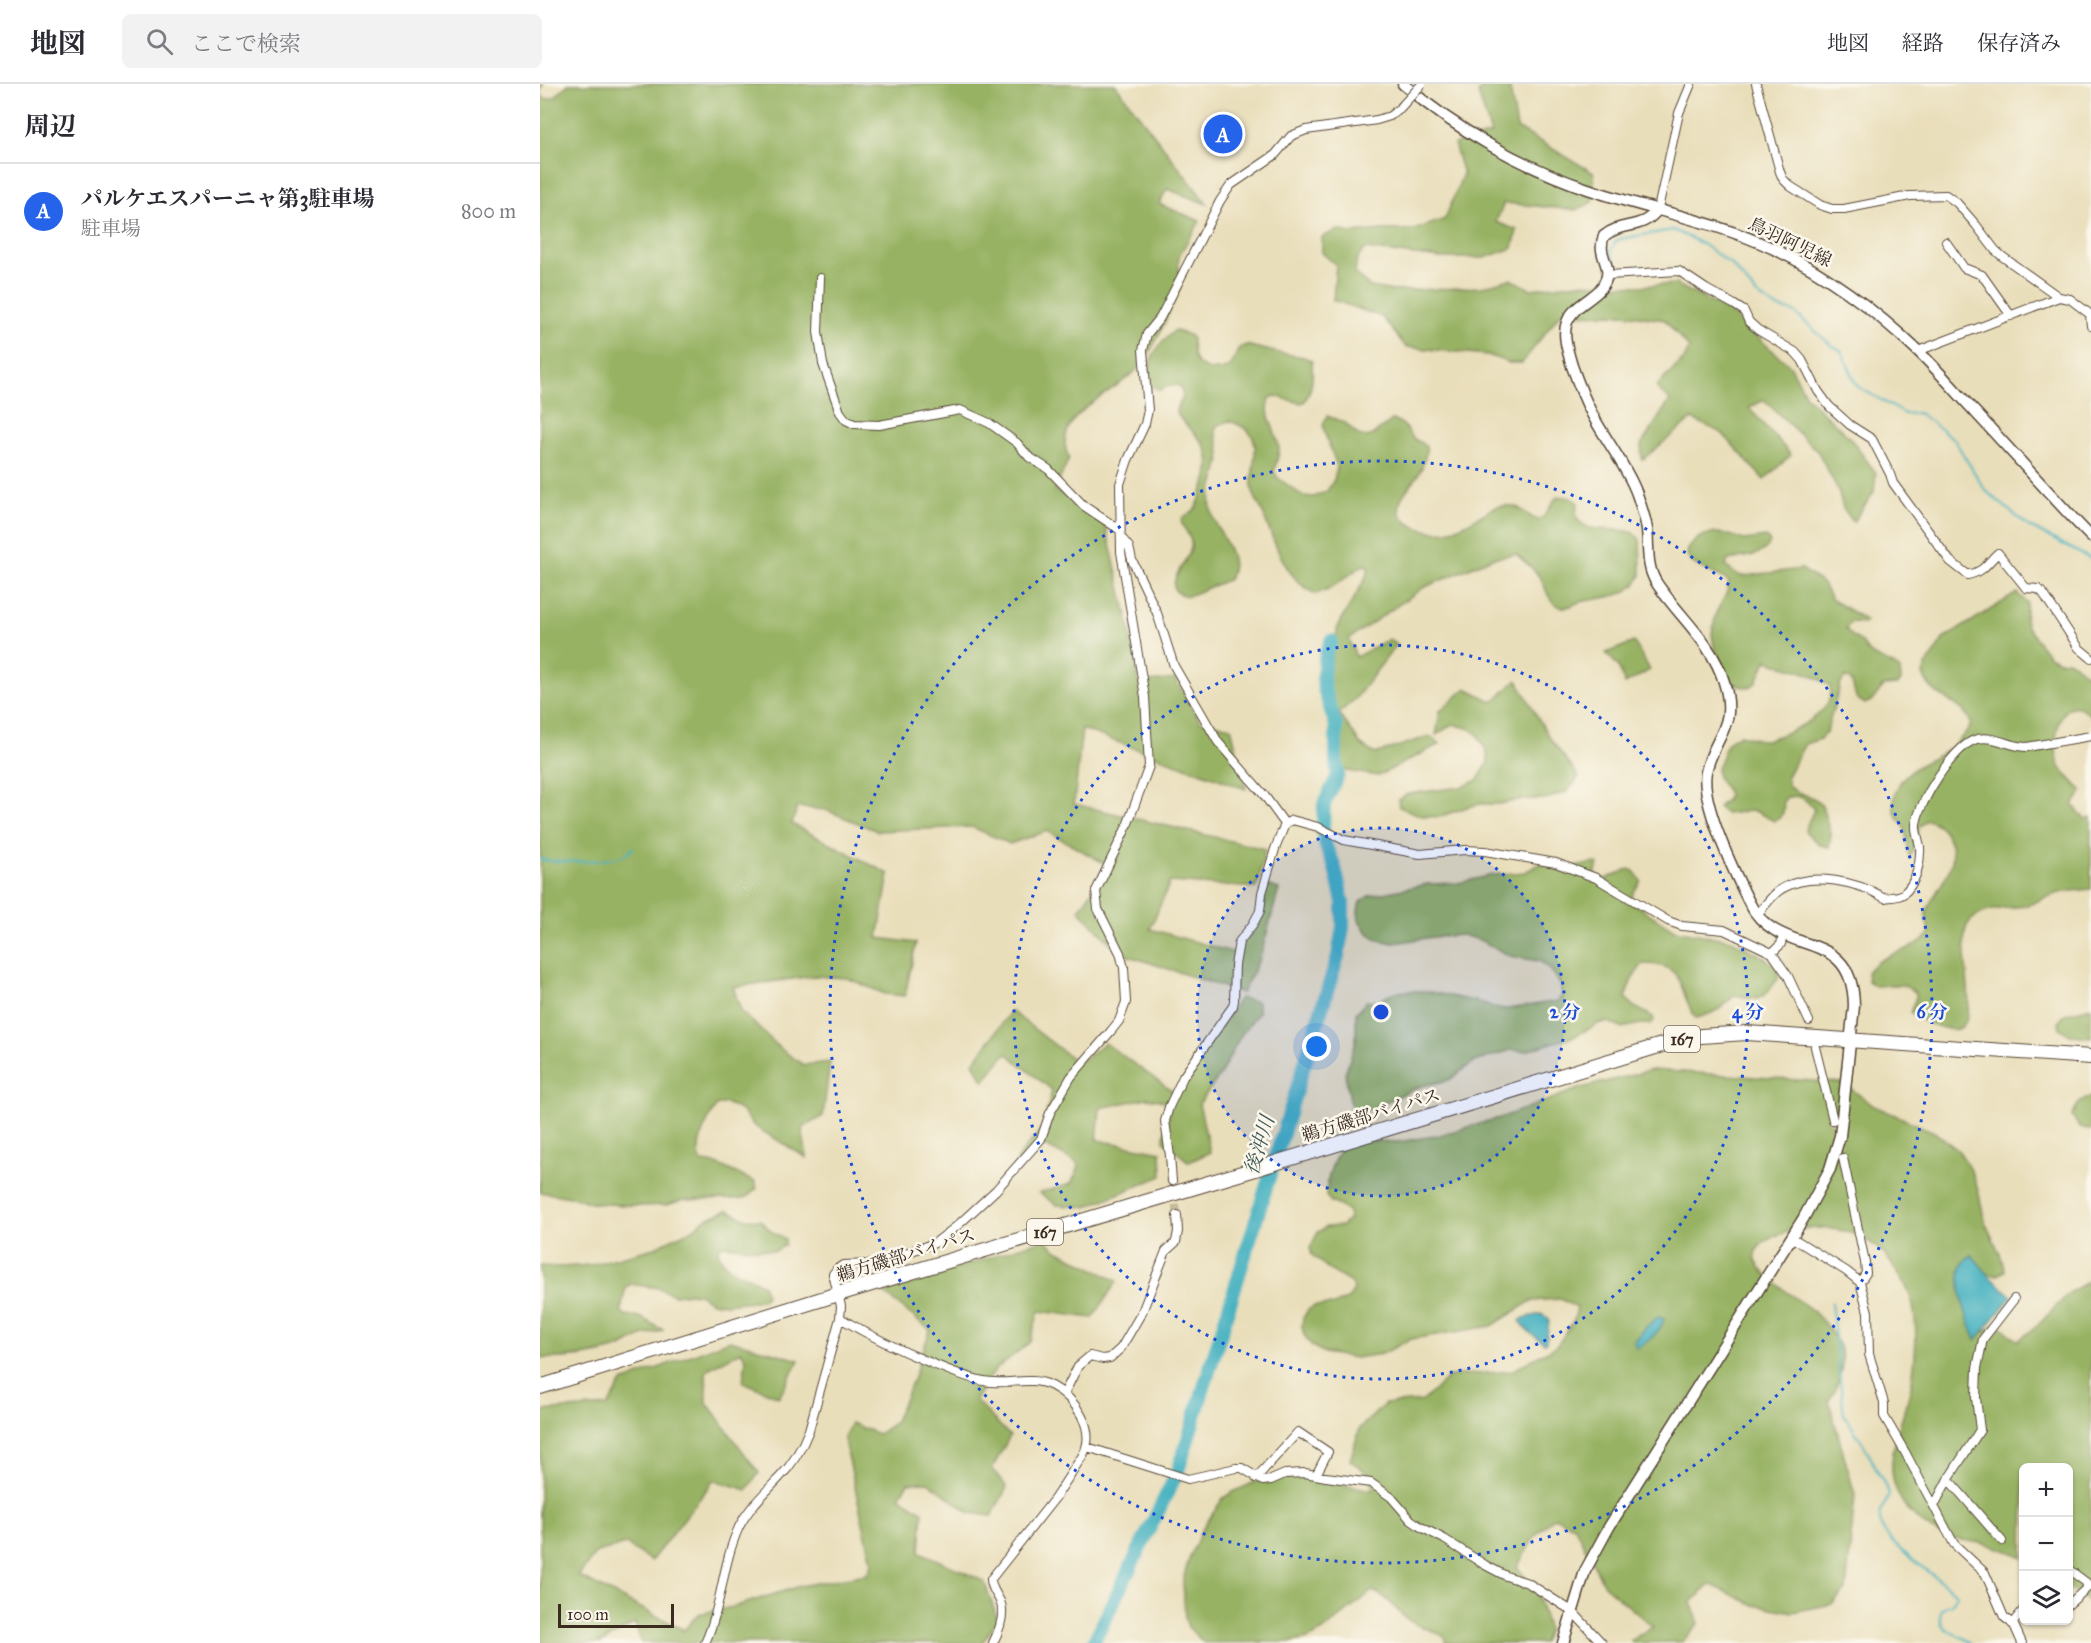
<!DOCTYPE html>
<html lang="ja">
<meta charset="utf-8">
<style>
body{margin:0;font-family:"IM FELL Great Primer","Noto Serif JP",serif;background:#f2f2f3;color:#2b2b33}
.controls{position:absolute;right:18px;bottom:18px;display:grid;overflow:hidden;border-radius:9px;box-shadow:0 2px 4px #0004}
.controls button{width:54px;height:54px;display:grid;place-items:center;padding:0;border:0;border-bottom:2px solid #e1e1e2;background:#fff;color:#2b2b33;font:30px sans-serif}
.scale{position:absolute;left:18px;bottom:15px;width:116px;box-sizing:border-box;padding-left:6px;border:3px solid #3b2a1e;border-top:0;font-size:16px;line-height:21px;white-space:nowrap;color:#3b2a1e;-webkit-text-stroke:4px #fbf7ec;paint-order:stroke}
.you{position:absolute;left:777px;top:963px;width:21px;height:21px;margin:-15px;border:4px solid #fff;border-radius:50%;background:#1a73e8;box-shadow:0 0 0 9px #1a73e833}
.badge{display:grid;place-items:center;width:39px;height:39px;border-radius:50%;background:#2563eb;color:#fff;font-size:20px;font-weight:700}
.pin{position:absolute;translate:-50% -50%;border:3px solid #fff;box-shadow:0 2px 6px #0006}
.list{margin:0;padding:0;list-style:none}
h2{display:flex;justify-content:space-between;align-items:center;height:78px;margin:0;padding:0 24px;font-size:26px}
h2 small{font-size:20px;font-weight:400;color:#7c7c81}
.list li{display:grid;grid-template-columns:39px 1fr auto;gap:18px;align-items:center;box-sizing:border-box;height:96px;padding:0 24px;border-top:2px solid #e1e1e2}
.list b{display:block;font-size:22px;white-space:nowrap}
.list p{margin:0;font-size:20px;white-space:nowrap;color:#7c7c81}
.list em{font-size:20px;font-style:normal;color:#7c7c81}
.icon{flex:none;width:33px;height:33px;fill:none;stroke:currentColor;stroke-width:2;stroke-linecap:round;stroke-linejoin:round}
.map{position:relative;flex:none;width:1551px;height:1559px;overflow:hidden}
header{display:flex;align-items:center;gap:36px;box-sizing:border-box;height:84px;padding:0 30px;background:#fff;border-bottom:2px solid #e1e1e2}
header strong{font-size:28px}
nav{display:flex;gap:33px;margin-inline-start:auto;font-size:21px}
.search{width:420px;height:54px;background:#f2f2f3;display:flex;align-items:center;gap:15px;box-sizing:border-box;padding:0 21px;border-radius:9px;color:#7c7c81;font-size:22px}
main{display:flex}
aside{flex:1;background:#fff}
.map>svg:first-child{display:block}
.forest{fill:#97b264;stroke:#696e41;stroke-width:1.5}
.water{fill:#44b1c0;stroke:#406e6f;stroke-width:1.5}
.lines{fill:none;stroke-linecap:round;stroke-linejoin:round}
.stream{stroke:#44b1c0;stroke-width:2}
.river{stroke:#44b1c0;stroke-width:14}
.street-tunnel{stroke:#c6ba9b;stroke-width:8;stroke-dasharray:8 4;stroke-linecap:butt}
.street-casing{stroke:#554535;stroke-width:10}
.secondary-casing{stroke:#554535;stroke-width:13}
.highway-casing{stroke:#554535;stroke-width:16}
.street{stroke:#fff;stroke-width:8}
.secondary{stroke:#fff;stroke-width:10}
.highway{stroke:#fff;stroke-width:14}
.street-bridge-casing{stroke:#554535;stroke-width:10;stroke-linecap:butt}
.street-bridge{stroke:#fff;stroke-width:8}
.ring{fill:none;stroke:#1d4ed8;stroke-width:3;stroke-dasharray:3 6}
.labels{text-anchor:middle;stroke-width:5;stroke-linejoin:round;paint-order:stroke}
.shield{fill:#fbf7ec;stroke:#75685c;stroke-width:1.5}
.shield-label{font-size:16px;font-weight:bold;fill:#3b2a1e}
.street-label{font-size:18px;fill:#3b2a1e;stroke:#fbf7ec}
.water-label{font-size:20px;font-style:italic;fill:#3e5957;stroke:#fbf7ec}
.centre{fill:#1d4ed8;stroke:#fbf7ec;stroke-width:3}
.ring-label{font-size:18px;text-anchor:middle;font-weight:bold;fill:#1d4ed8;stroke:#fbf7ec;stroke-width:5;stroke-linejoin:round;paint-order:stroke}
</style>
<header>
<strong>地図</strong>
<div class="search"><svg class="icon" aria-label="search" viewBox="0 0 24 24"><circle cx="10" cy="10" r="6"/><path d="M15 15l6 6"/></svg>ここで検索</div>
<nav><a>地図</a><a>経路</a><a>保存済み</a></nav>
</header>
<main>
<aside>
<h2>周辺<small></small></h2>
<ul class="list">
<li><span class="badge">A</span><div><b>パルケエスパーニャ第3駐車場</b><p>駐車場</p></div><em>800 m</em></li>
</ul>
</aside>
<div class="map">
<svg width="1551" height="1559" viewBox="0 0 1551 1559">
<rect width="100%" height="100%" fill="#fbf7ec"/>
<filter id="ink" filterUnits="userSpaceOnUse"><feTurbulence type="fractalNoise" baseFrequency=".0167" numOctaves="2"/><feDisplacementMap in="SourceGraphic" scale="12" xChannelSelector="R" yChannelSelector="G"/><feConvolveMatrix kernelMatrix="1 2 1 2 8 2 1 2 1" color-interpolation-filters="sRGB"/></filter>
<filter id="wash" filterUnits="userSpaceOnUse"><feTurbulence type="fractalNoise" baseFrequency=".008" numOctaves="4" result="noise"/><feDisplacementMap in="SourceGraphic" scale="24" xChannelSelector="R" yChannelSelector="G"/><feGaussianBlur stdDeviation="1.35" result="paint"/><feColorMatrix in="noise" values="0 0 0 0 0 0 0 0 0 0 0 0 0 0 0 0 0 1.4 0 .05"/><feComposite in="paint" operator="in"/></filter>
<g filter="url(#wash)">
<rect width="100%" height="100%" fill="#e9deba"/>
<path class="forest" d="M0,0H3L0,10L6,15L15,13L28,0H575L667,120L627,105L619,120L660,137C655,147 642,163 639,173C637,181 641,192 640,200C640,207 635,215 632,221C622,244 614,266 597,285C575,310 508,331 529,374L515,406L564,435L588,536L599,599L635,595L660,637L691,643L706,705L542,645L534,720L725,765L717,804L630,798L610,845L695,869L720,838L726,801L739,805L720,874L702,909L580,869L539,826L569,782L507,747L470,760L432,743L337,747L286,726L257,723L252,740L349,790L338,854L376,859L365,912L345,910L307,894L274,892L193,903L201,927L242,966L264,981L290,978L283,1032L262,1044L267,1074L214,1042L202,1027L186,1019L176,1022C168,1036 152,1062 162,1078L177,1080L215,1098L217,1104L207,1113L200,1115L143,1116L127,1121L100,1122L51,1119L37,1114L0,1108Z
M946,0H969L977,44L1054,89L1053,118L1036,126L964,119L956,138L977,146L973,164L944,174H901L825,165L817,175L815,189L830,203L854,207L941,203L970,195L991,205L1039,199L1100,202L1136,200L1188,227L1251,283L1266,312L1310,354L1336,389L1334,408L1313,438L1303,424L1298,406L1278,368L1224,316L1209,324L1251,371L1224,396L1182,349L1152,335L1102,376L1101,361L1130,316L1116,303L1145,274L1149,264L1125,236L1084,230L1019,231L982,279H969L948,271L866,263L842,233L793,216L796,181L782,169V153L798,146L811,149L842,146H874L905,135L923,90L914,60L951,50L938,9Z
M635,246L651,252C653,259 652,270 655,276C663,288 679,288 690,283L699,264L706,261L739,269L764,273L772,277C773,293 773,305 764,318L760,319L735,312L730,314C723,334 738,347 739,365C739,372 735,381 734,388L738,394L763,412L774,413L787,407L794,396L797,382L785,350L783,341L787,332L804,338L818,351L827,353L834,350L852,336C864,338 865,344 872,353C875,357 885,359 886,363C887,365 885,371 885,373C884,380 881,387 876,394C868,405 852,419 863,434C873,446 896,450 911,446C920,444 931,437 940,432C947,428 952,423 960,422C981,419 982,430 998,436L1004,432L1016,414C1025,411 1031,413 1038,419C1038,424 1035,427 1036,432C1044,453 1079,441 1093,449C1096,451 1098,454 1100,456L1101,491C1091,515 1061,513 1040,518C1031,521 1024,527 1015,520C1006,514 1006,500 999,492C993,484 984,477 976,470L952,474L883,504L809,555L816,573L849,555L857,560L816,614L799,629L821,661L835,670L890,652L900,660L838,692L802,686L801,650L788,604L790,583L798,542L825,495L829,484L825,481L822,482C807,492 795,504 776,510C745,496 734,457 722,427C719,419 712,411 712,402C711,387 718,371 714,356C710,345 699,340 689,337L676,342C674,354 681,362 680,374C678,394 666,409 672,430C678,450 703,475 688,496L648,512C616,508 648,479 651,464C653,454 644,446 641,437C645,431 651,430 655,425C658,421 660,415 661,411C668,394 674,373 661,357C653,346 643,340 636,328L637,323L643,314L641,303C634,298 627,303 620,306L614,303C601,279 618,261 635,246Z
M1176,449L1187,450L1204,456L1226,453L1230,458C1224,474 1202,472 1188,476L1186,482C1201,498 1209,490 1228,489C1239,488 1251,486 1262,485L1283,500L1291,515L1325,536V539L1311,538L1306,544C1309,552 1314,552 1320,557C1325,562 1327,568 1334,572C1342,577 1352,578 1360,586L1361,596L1358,601L1343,602L1333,616L1325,620L1316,614L1312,598L1305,593L1300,601L1287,647L1280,655L1265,660L1247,692L1248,702L1255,707L1275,715L1282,722L1291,751L1289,763L1280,761L1266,748L1265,745L1274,726C1268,716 1258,709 1246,714L1243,718C1245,728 1243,733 1234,737L1217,728L1209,727L1186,730L1178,723L1187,715L1188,711L1187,706L1178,695L1177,684L1186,662L1191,655L1200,651L1221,656H1226C1247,650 1297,631 1290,602C1278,594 1264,587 1250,584C1240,581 1235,581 1227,575L1216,599L1210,603H1203L1190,598L1187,594L1184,582L1174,563L1172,550L1176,529L1187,508L1189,498C1180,488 1134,482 1151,461C1159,452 1165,450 1176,449Z
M1477,509L1487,519L1485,535L1487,543L1509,572L1519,577L1528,576L1535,580L1551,594V632C1520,599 1509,661 1520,683C1525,691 1535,700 1542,707L1533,721L1545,735L1551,733V805C1540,806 1529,807 1519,809C1508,812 1499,817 1488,821C1469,826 1442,821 1428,840C1414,861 1449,954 1408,945C1394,942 1382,938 1370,929L1376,913V909C1361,896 1353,902 1335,902L1328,897L1327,888C1342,868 1373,869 1390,849C1387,840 1384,832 1389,822C1401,796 1425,779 1405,748C1400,741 1395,737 1386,736L1379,743L1372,770L1369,773C1368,763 1367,750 1363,741C1360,735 1355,733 1354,725C1351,691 1380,681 1405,668C1416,662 1424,651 1431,641C1427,617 1392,617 1383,590L1386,582L1403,555Z
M1094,558L1110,586L1085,600L1078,582L1066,569Z
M977,596L1009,653L1039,693L1027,708L1005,715H983L960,720H941L927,723L899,733L882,732L859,723L858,716L867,710L921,703L938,696L948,679L947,668L938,651L930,645L913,640L896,651L900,627L926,604L953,618Z
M1053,779L1058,780L1055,791L1063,796L1089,785L1094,787L1101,797L1093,809L1091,818L1134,846L1192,856L1220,871L1238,884V895L1225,911L1217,915L1194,911C1184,924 1173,930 1156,934C1136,907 1149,879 1103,880C1094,891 1088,900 1086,914L1093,922L1113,933L1114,937L1110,940H1101L1081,944L1068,938L1060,939L1035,952L986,967L971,966L934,978L909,996L881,1002L823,1028L815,1029L812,1026L805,989L816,957V929L827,917L840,916L855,908L870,907H885L944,919L955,924L968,925L1018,917L1022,911L1021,902L1016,893L1009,884L999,877L970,872L940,856L922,851L893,853L854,859L839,856L829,850L824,844L819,836L818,827L820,818L829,812L888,800L918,799L953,791L985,788L1000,780L1036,783Z
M700,914L718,918V929L701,951L680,991L659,1020L670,1068L649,1078L624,1057C623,1042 636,1031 624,1017L607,1014L560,1024L557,1056L621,1068L622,1092L546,1123L517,1121L499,1109L531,1100L539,1083L536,1078L502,1060L481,1080L476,1076L503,1043L512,1006L466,969L444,997L433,979L471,927L538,979L565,959L635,1009Z
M1551,923V953L1530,951L1520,944L1519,938L1525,930Z
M1112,986L1303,999L1334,1022L1394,1048L1418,1066L1430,1084L1438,1106L1445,1138L1460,1170L1465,1187L1457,1191L1443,1190L1439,1250L1458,1240L1478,1257L1497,1242L1530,1208L1551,1196V1519L1529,1504L1528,1384H1484L1483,1473C1471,1468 1458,1463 1445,1460C1433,1457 1421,1457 1409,1454C1395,1450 1378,1437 1368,1426C1333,1383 1365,1342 1372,1297C1376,1270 1379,1238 1370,1211C1367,1202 1360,1192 1354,1184C1338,1155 1306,1143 1274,1144C1259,1144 1238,1149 1226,1157C1222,1160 1216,1164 1215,1170C1212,1188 1263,1218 1275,1229C1285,1239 1293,1249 1299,1262C1307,1280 1297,1302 1289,1318L1315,1411L1306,1506L1292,1520L1253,1528L1214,1521L1170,1500L1151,1519L1159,1539L1142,1558L1092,1559L1091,1556L1113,1543L1064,1501L1034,1442L1014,1433L995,1452L977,1483L996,1506L1008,1546L1003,1559H905V1554C899,1547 879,1544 870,1537C855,1528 850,1512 832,1507L783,1547L768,1555L752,1558L664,1559L648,1543L645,1534L643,1496L648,1478L661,1447L683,1414L691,1409L717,1397L741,1390L833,1406L831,1392L810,1376L820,1344L845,1320L883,1317L910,1292L971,1287L1017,1262L1034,1236L1037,1224L1021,1215L991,1217L952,1242L871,1255L842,1270L815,1274L784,1269L772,1262L764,1251L762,1243L763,1234L768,1226L774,1222L794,1221L809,1214L814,1206L811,1199L791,1187L772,1171L770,1164L778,1148L786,1143L802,1142L809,1135L808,1126L791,1118L786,1112C787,1092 794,1071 807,1056L858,1058L901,1051L963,1033L1041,1004Z
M1551,1012V1046H1549L1538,1042L1532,1031L1539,1019Z
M187,1126L206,1135L220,1136L232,1148L245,1155V1161L235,1167L182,1161L178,1167C182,1188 210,1191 224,1202L226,1212L221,1216L185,1220L171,1218L159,1210L149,1209L135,1211L118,1204L90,1200L85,1206L81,1227L85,1231L100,1233L123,1246C116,1250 113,1249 105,1251C95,1254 85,1262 75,1265C51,1272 25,1275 0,1274V1182L21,1183L50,1181L111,1165L153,1145L164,1136Z
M504,1155L517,1166L577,1197L553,1234L499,1227L490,1258L456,1285L435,1316L470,1352L452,1385L467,1403L452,1432L430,1429L388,1398L368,1399L359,1412L383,1428L380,1468L444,1497L458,1536L442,1559H101L95,1539L61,1559H0V1327L68,1322L82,1298L190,1256L259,1276L239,1313L203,1298L206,1276L201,1267L166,1286L167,1319L219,1389L207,1406L174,1396L111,1477L86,1460L57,1468L38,1492L144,1546L158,1530L193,1523L260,1502L327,1490L332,1479L304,1354L311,1339L338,1350L354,1339L373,1296L390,1246L344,1209Z"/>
<path class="water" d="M1432,1171L1450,1193L1472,1212L1436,1256C1428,1237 1406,1184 1432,1171Z
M1001,1230L1008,1234L1009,1237L1006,1258L1004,1259L990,1249L980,1237L984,1234Z
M1118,1233L1124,1235C1121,1247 1109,1257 1098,1264H1096L1094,1258L1107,1242Z"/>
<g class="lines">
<path class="stream" d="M1075,178L1070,167L1076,157L1080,155L1133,146L1161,159L1192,181L1217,211L1236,223L1254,228L1291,261L1301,266L1317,302L1365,330L1379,329L1414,355L1445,406L1488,442L1551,475
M0,775C16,779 71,779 86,770C88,769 90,766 93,764
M1291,1218L1304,1331L1324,1361L1349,1409C1347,1418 1339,1426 1340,1436C1341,1460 1400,1493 1417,1511L1412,1520L1406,1522L1401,1526C1397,1551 1417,1547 1431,1559"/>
<path class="river" d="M553,1559L638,1387L798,872L803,843V818L794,780L786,763L783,746L784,720L798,691L796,677V642L784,605L783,591L786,569L791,557"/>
</g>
</g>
<g filter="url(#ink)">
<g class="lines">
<path class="street-tunnel" d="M1293,1036L1303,1074
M632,1097L637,1131"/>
<defs>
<path id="street" d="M1216,0L1240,88L1243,95L1250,102L1280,121L1292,125H1304L1370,112L1406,111L1417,119L1436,141L1455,166L1463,173L1519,213L1530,215L1551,231
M1118,125L1139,29L1151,0
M1406,158L1424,184L1442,191L1471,232
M1068,191L1139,187L1166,205L1193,220L1204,227L1209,238L1218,246L1255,268L1262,276L1278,307L1289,322L1310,341L1332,355L1350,390L1353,399L1410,477L1428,491C1445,487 1446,480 1458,469L1486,504L1498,505L1503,509L1539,564L1551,574
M280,194L278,248L283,280L300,328L306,336L314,340L339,341L420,326L449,339L477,359L489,373L508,385L544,422L580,446
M1550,231L1551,242
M1378,267L1519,213
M581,453L589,463L592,476L617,529L634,582L678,658L724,711L745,740
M1217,831C1225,822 1232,810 1243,804C1273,787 1318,798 1345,814C1351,813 1359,813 1363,810C1376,800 1381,778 1380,763C1379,755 1375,748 1376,740C1379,718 1414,661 1437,655C1455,651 1469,663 1487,663L1551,652
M1232,869L1241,860L1243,851
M1275,963L1293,1036
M1303,1074L1325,1178L1326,1189L1320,1198L1328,1228L1329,1270L1344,1319V1332L1365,1368L1414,1460L1445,1489L1464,1533L1474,1541L1482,1559
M632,1097L630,1072L625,1037L629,1023L643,993L693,922L694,917L695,881L699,858L713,840L720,827L722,809L735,765L745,740L752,736L778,743L804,756L880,770L925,766L945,767L1016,779L1056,794L1128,837L1142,842L1184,846L1232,869L1248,892L1269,937
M1251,1153L1306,1187L1320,1198
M300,1234C330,1252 359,1266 391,1279C408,1286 426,1294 444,1297C467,1302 490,1291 512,1302C535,1314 557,1345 543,1371L515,1414L451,1495C451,1504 456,1509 460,1517C466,1530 459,1547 453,1559
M524,1310L538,1282L550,1272L563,1275L570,1274L581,1264L602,1228L626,1167L636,1158L638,1147L637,1131
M547,1363L648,1395L696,1384H702L723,1397L731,1396L745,1390L765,1389L786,1393L831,1399L851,1413L871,1436L881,1443L904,1455L945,1481L966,1492L988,1499L1032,1527L1062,1559
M716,1394L758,1348L788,1368L776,1391
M1408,1395L1462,1457
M1394,1422L1407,1397L1440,1346L1436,1314L1437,1284L1443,1255L1474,1215
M1528,1485L1547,1499V1504L1528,1521
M1472,1540L1484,1525
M165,1559C182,1522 182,1480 199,1443C209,1423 225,1409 240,1393C254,1379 262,1364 269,1346L300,1234L301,1222L293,1190L297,1185L303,1181L333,1180L395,1159L417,1142L456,1106L501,1055L510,1029L531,993L571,947L579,937L586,918L584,884L580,869L558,825L556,807L587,742L609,682L605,613L581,468L580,400L588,376L605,340L608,326L603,266L607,250L620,234L680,117L691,101L735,71L751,52L766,46L837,36L850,32L860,24"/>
<path id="secondary" d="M863,0C915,45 982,83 1048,105C1109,126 1175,137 1234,165C1287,190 1335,226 1378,267C1399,287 1417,309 1437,330C1475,371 1512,413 1551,453
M1023,1559L1045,1487L1069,1443L1263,1135L1290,1085L1300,1052L1314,922C1313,840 1240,877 1210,820C1196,792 1160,718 1166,688C1174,652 1198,643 1184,598C1172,558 1138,532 1116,498C1106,482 1109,463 1107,445C1105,433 1101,422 1097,410C1087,383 1067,358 1053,332C1044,315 1038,299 1032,282C1028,268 1022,251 1027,238C1035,218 1060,214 1066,195C1072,180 1056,171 1064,152C1082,137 1102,147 1118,125"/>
<path id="highway" d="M0,1303L298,1210L712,1086L1135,957L1161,952L1207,949L1551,973"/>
</defs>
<use href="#street" class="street-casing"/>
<use href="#secondary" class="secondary-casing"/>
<use href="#highway" class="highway-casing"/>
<use href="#street" class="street"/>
<use href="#secondary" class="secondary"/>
<use href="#highway" class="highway"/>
<defs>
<path id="street-bridge" d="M860,24L882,0"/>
</defs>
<use href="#street-bridge" class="street-bridge-casing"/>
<use href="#street-bridge" class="street-bridge"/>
</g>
</g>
<circle cx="841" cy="928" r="184" fill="#1d4ed8" fill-opacity=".12"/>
<g class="ring">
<circle cx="841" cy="928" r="184"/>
<circle cx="841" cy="928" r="367"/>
<circle cx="841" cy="928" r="551"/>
</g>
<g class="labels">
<g class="shield">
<rect x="1124" y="942" width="36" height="26" rx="4.5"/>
<rect x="487" y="1135" width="36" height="26" rx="4.5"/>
</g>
<g class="shield-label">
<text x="1142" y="961">167</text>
<text x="505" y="1154">167</text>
</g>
<g class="street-label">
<text transform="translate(1250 158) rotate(26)" y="6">鳥羽阿児線</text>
<text transform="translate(831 1031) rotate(-17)" y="6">鵜方磯部バイパス</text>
<text transform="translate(366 1171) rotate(-17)" y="6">鵜方磯部バイパス</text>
</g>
<g class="water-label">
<text transform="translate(719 1061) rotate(-73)" y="7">後沖川</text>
</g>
</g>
<circle cx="841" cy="928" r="9" class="centre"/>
<g class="ring-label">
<text x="1025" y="934">2 分</text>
<text x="1208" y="934">4 分</text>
<text x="1392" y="934">6 分</text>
</g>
</svg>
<div class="controls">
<button>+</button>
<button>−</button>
<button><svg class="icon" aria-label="layers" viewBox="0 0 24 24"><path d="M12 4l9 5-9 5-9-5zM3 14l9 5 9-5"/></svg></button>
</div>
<div class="scale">100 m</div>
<div class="you"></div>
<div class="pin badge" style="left:683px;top:50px">A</div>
</div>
</main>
